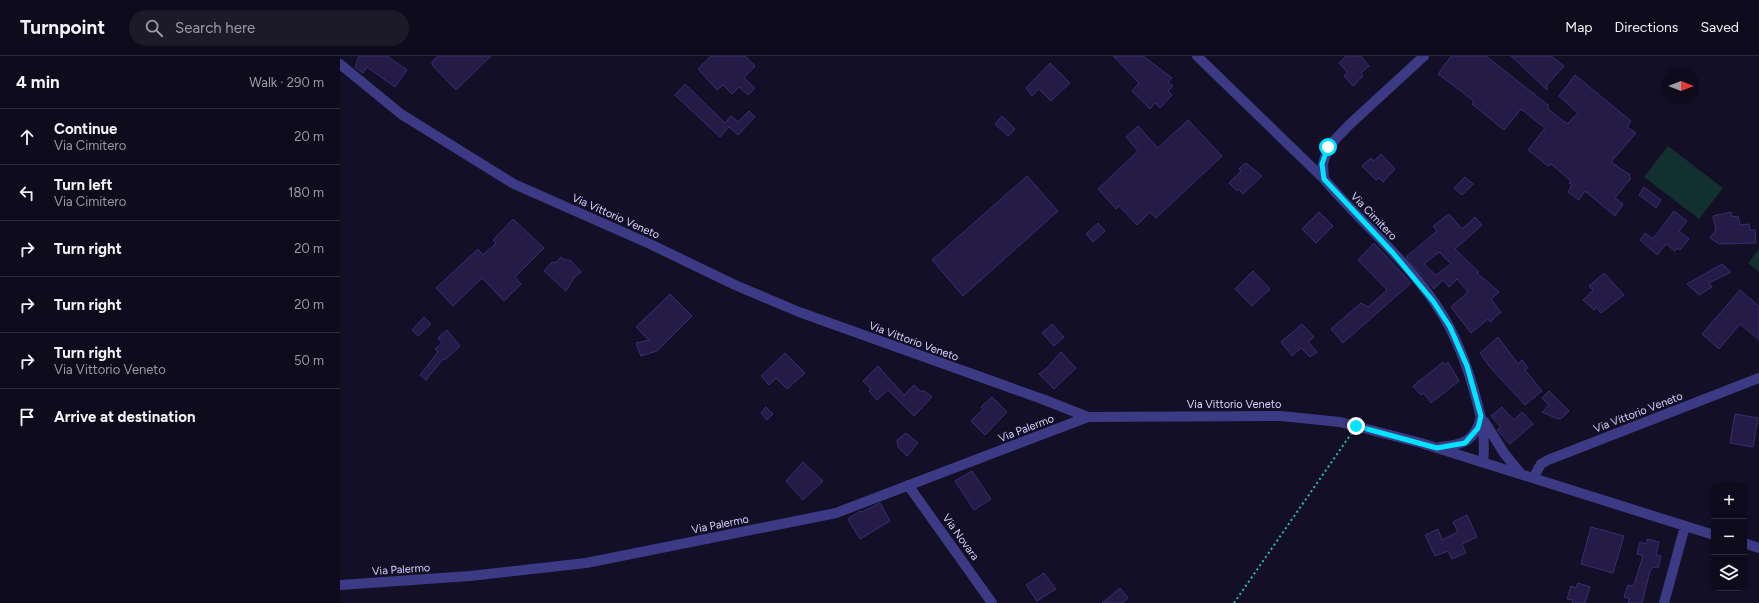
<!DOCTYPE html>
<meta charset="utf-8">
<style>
body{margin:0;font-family:Figtree,sans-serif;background:#1c1929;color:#f1f3f6}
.controls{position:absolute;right:12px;bottom:12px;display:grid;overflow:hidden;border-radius:8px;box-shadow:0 1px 3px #0004}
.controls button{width:36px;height:36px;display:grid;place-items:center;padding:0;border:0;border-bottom:1px solid #2e2b3b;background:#0e0b1c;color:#f1f3f6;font:20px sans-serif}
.compass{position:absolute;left:1323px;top:12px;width:36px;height:36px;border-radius:50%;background:#0e0b1c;box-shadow:0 1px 3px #0004;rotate:90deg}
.stop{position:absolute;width:12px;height:12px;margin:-9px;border:3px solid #00e5ff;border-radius:50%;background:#fff}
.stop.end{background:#00e5ff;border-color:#fff;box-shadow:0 1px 4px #0008}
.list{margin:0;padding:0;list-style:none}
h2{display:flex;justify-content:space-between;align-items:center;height:52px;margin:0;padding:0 16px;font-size:17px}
h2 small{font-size:13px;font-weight:400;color:#9b9ba3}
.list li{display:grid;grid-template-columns:26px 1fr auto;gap:12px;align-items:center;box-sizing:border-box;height:56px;padding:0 16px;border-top:1px solid #2e2b3b}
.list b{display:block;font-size:15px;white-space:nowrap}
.list p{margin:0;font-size:13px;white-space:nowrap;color:#9b9ba3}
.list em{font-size:13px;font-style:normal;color:#9b9ba3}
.icon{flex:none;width:22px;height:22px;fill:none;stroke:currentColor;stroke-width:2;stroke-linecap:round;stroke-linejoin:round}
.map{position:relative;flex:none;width:1419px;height:547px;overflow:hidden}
header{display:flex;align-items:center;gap:24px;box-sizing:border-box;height:56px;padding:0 20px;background:#0e0b1c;border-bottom:1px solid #2e2b3b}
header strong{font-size:19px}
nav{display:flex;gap:22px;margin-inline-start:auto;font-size:14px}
.search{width:280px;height:36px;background:#1c1929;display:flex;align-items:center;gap:10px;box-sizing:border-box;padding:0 14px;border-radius:22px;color:#9b9ba3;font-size:15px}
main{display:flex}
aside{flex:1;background:#0e0b1c}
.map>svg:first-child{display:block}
.green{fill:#12302f}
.building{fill:#241b47;stroke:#3b2d73;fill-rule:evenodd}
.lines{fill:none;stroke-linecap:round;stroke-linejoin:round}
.path{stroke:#2fb8b0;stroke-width:2;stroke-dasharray:2 3;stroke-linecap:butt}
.minor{stroke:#3d3a85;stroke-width:10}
.route{stroke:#00e5ff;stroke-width:5}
.labels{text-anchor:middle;stroke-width:4;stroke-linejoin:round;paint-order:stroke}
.street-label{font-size:11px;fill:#d9d4ff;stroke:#130f26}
</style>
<header>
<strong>Turnpoint</strong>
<div class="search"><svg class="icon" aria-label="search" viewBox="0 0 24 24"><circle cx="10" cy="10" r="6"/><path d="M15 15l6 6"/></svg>Search here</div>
<nav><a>Map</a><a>Directions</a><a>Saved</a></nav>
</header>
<main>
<aside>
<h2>4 min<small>Walk · 290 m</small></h2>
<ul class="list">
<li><svg class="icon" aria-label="ahead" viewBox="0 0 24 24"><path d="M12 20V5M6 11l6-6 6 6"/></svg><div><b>Continue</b><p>Via Cimitero</p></div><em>20 m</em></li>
<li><svg class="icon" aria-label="left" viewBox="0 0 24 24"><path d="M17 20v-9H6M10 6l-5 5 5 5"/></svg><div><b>Turn left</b><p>Via Cimitero</p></div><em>180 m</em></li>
<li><svg class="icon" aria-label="right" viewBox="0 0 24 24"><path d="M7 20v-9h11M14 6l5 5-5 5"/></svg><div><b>Turn right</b></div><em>20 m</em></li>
<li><svg class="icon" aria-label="right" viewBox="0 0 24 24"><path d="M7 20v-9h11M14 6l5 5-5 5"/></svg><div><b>Turn right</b></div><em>20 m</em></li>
<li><svg class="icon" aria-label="right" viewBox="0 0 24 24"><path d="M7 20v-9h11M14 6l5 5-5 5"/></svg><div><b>Turn right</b><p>Via Vittorio Veneto</p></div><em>50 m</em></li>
<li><svg class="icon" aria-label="arrive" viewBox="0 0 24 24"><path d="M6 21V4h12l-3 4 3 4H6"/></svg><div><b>Arrive at destination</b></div></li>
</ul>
</aside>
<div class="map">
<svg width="1419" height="547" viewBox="0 0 1419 547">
<rect width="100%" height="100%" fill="#130f26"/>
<path class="green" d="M1328,90L1383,132L1359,163L1304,121Z
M1419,193V216L1408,207Z"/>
<path class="building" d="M19,0H47L67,14L55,31L27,11L23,17L15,11Z
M98,0H151L116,34L92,9V6Z
M371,0H405L415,10L404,22L415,32L408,39L399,31L392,38L383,29L377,34L358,13Z
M773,0H803L832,22L828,26L833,30L828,35L832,39L820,52L815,47L810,53L792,35L799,27Z
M1006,0H1021L1029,10L1021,17L1023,20L1013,30L1004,20L1008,17L999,7Z
M1111,0H1146L1208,49V53L1227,68L1238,57L1219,40L1235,19L1291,65L1287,71L1296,77L1271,106L1290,119L1289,120L1291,122L1275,142L1283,148L1275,160L1245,135L1239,144L1228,136L1232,129L1229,127L1231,125L1211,108L1208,110L1188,94L1205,72L1181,53L1164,74L1132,48L1134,45L1098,18Z
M1171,0H1211L1224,10L1207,29V34Z
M710,7L730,27L711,45L699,33L692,40L686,32Z
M345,28L385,67L391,60L398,66L409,55L415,61L398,79L389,71L380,81L335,39Z
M662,60L675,73L668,80L655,68Z
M848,64L882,100L816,162L810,156L797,169L779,150L776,153L758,133L798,95L786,81L798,70L818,92Z
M1041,98L1055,113L1043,126L1039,122L1036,124L1022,110L1031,102L1034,105Z
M906,107L922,120L903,138L899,133L897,135L889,127L901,115L899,113Z
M687,120L718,155L623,240L592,204Z
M1125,121L1133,128L1122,139L1114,132Z
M1304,131L1321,144L1316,152L1299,139Z
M1334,155L1347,165L1339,175L1349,183L1340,194L1337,192L1335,195L1326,188L1317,199L1300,184L1305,177L1313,183Z
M979,156L993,170L976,187L962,173Z
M1391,156L1392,161L1398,160L1400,169L1409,168L1410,174H1415L1416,187L1379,188L1370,182L1376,174L1373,160Z
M1109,158L1122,173L1135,161L1142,169L1115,193L1139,216L1137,217L1159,236L1151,243L1161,256L1150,266L1148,263L1131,277L1111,251L1128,236L1117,223L1109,231L1103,224L1094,233L1066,201L1097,175L1093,170ZM1099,196L1111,208L1096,219L1084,208Z
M173,163L204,192L175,221L181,228L164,245L142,222L113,250L96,232L138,193L143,199L156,187L153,184Z
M758,167L765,175L753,186L746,178Z
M1034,187L1071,227L1003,287L991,273L1021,247L1028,251L1047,234L1018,204Z
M221,201L225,204H230L241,216L234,222L226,235L204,215L212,206L215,207Z
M1382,208L1391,216L1369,227L1372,231L1359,239L1347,228Z
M913,215L930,233L912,250L895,233Z
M1264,217L1284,239L1261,257L1256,251L1254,254L1243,244L1253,234L1249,230Z
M1400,234L1419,250V284L1400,268L1379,293L1362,278Z
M330,238L352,260L317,295L301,300L296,287L309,284L296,271Z
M84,261L91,268L78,280L72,274Z
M712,268L724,281L714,290L702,277Z
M962,268L974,281L968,286L977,296L970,301L961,292L952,300L941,286Z
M107,274L120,290L105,304L104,302L86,324L80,319L98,296L95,293L102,287L98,282Z
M1158,281L1178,308L1182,304L1188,312L1185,314L1202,335L1185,349L1149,310L1140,297Z
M721,296L736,312L714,333L699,318L707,312Z
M445,297L465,317L447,333L436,322L429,329L421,320Z
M1103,306L1105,309L1108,306L1119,325L1091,347L1084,337L1081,339L1073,330Z
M538,310L564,339L574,329L581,336L583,334L592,341L574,360L548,334L537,344L529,335L531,333L523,325Z
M1209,335L1229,355L1222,362L1218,363L1202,356L1209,349L1202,342Z
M652,341L667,356L645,379L631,365L643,353L641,351Z
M426,351L433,358L427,364L421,357Z
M1162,351L1174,364L1182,356L1193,368L1170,388L1157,374L1161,371L1151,360Z
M1395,358L1418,362L1413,391L1390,387Z
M566,377L578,387L567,400L558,391L557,384Z
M463,406L483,425L463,444L446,425Z
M632,415L651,443L634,454L615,425Z
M540,447L550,465L520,483L508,463L520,455L522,456Z
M1127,459L1137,481L1122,488L1126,497L1112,503L1108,495L1095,500L1085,479L1098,473L1102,484L1118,476L1113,466Z
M1251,471L1284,480L1273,517L1241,508Z
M1307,483L1319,486L1316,499L1321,500L1318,512L1313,511L1310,515L1302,547H1288L1290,543L1284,541L1288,529L1293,530L1295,526L1303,500L1297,498L1300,486L1306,488Z
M704,517L716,533L697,545L686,529Z
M1238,527L1250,531L1245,547H1232L1233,544L1227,543L1231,530L1236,532Z
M780,532L788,542L782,547H762Z"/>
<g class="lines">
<path class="path" d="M894,547L1011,378"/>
<path class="minor" d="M857,0L984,123
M1084,0L1009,69L988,91L983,108L984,123C1025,172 1080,214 1110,272C1120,292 1128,313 1134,335C1141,359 1146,381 1143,406
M0,8L61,58L174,128L310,188L395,229L459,256L702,343L748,361L941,360L1000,366L1081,387L1374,479
M1144,365L1164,397L1181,418
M1100,391C1123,389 1135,385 1141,361
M1193,422L1201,408L1208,404L1419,322
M568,429L652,547
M1404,487L1419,492
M0,529L130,520L246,507L496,457L748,361
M1324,547L1345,470"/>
</g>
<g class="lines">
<path class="route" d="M988,91L982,108L984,123L1053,197L1093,245L1110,271L1127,310L1141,360L1138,372L1125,387L1097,392L1016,370"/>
</g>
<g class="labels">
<g class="street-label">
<text transform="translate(276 160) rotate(24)" y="4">Via Vittorio Veneto</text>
<text transform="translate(1034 160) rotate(46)" y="4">Via Cimitero</text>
<text transform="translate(574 285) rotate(20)" y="4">Via Vittorio Veneto</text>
<text x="894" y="352">Via Vittorio Veneto</text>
<text transform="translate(1298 356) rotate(-21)" y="4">Via Vittorio Veneto</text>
<text transform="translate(686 372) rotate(-21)" y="4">Via Palermo</text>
<text transform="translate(380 468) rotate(-11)" y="4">Via Palermo</text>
<text transform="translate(621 481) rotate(54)" y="4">Via Novara</text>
<text transform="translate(61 513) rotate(-4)" y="4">Via Palermo</text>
</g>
</g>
</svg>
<div class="controls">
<button>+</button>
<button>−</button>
<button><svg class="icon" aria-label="layers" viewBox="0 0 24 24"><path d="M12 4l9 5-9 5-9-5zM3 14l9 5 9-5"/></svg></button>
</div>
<svg class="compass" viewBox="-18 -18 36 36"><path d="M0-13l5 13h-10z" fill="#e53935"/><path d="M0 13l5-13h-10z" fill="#9b9ba3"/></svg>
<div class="stop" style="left:988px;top:91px"></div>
<div class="stop end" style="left:1016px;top:370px"></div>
</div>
</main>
